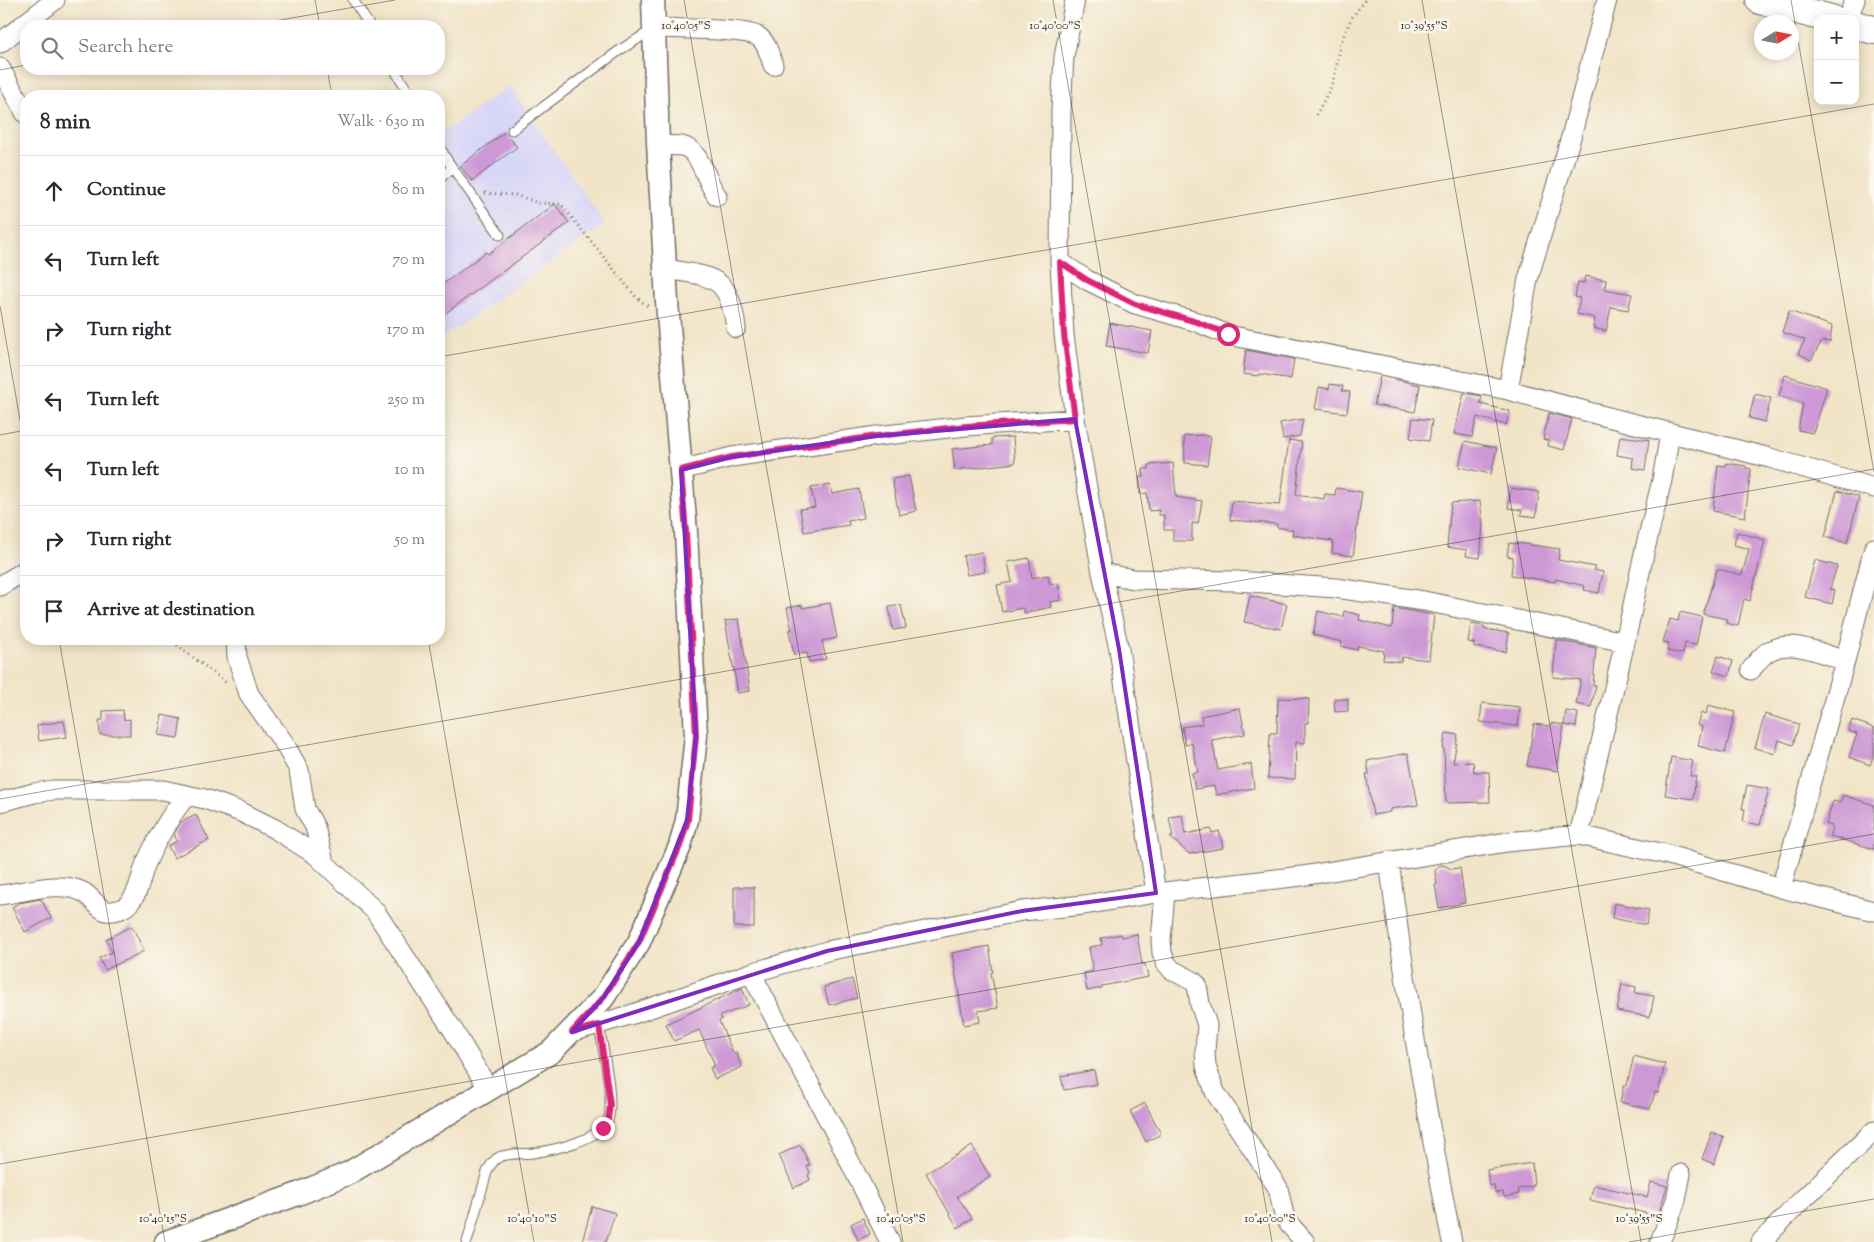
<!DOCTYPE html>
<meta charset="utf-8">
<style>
body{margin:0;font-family:"Sorts Mill Goudy",serif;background:#f7f7f7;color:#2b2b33}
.controls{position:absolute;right:15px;top:15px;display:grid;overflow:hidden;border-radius:10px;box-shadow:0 2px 12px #0003}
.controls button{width:45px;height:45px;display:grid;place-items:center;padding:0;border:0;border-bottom:1px solid #e1e1e2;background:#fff;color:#2b2b33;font:25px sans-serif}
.compass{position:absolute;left:1754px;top:15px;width:45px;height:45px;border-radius:50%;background:#fff;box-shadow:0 2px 12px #0003;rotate:80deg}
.stop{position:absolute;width:15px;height:15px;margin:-11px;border:4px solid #db2777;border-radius:50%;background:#fff}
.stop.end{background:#db2777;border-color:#fff;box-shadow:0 1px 5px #0008}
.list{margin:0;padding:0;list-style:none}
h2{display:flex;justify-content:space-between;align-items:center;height:65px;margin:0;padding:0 20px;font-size:21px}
h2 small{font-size:16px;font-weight:400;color:#7c7c81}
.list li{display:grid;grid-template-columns:32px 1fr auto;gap:15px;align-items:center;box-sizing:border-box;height:70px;padding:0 20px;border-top:1px solid #e1e1e2}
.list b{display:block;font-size:19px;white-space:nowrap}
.list em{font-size:16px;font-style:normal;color:#7c7c81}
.icon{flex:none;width:28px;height:28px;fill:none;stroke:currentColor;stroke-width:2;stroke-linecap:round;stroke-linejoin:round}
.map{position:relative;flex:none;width:1874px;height:1242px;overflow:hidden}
.search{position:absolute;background:#fff;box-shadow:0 2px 12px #0003;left:20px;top:20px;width:425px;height:55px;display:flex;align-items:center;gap:12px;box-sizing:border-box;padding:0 18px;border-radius:20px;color:#7c7c81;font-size:19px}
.panel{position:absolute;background:#fff;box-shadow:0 2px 12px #0003;left:20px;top:90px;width:425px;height:555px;border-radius:20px}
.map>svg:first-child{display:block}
.built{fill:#d9d7f7}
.building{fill:#cd98d5}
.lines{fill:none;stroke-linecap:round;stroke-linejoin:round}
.service-casing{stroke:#706c62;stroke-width:11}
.minor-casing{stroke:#706c62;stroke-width:21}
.tertiary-casing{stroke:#706c62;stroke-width:25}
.trunk-casing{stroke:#706c62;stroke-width:30}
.path{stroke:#706c62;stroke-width:3;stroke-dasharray:1 4;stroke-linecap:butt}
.service{stroke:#fff;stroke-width:9}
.minor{stroke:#fff;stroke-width:19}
.tertiary{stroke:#fff;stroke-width:22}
.trunk{stroke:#fff;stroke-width:28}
.route{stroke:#db2777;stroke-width:6}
.marked{fill:none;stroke:#7b2cbf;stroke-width:4;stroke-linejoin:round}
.ticks{fill:none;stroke:#2b2b2b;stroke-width:1;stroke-opacity:0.45}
.ticks-label{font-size:12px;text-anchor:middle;fill:#2b2b2b;stroke:#fbf7ec;stroke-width:5;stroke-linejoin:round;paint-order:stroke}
</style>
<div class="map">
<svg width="1874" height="1242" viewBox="0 0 1874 1242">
<rect width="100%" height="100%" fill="#fbf7ec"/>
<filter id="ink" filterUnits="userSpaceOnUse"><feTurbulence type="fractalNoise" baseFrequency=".02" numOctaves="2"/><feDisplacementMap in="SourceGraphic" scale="10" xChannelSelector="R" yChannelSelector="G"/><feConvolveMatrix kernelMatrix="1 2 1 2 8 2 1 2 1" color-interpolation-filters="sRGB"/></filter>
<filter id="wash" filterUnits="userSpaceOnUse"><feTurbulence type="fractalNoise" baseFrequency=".0096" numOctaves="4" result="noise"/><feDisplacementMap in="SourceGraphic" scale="20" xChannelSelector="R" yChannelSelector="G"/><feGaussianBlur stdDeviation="1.12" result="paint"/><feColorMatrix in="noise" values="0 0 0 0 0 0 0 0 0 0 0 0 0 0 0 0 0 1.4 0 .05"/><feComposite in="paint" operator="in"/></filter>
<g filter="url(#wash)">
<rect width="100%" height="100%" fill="#f1e4c7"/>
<path class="built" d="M509,86L605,224L439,340V135Z"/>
<g id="blocks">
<path class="building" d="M505,132L517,147L472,181L460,166Z
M555,204L569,223L439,318V287L486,252L488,254Z
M1585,276L1606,280L1605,289L1632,294L1628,310L1611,307L1606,331L1593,328L1595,318L1577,314L1580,298L1575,297L1578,282L1584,283Z
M1789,311L1832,326L1830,342L1822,341L1811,360L1798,353L1805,340L1782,332Z
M1110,323L1152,331L1148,353L1106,346Z
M1246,350L1294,359L1291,379L1260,374L1259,376L1243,374Z
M1785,375L1827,388L1813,433L1798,430L1803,403L1779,396Z
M1380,376L1420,385L1415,412L1374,405Z
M1330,384L1343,386L1342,391L1350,392L1347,413L1315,409L1319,387L1329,389Z
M1464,393L1482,396L1480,404L1510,411L1506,425L1477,417L1472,437L1454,434Z
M1755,394L1771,398L1765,422L1749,418Z
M1549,413L1572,419L1564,450L1548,446L1549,441L1543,439Z
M1413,418L1432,420L1429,441L1410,438Z
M1303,419L1300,436L1283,439L1280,423Z
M1203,435L1211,437L1207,465L1185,463L1184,436Z
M1620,436L1649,440L1645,470L1632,468L1633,458L1617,455Z
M1013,437L1015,463L955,470L952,449L992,445V438Z
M1289,440L1302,442L1296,495L1324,499L1325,494L1335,495L1336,488L1362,492L1353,556L1332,553L1333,541L1292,535L1293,530L1277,527V524L1230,520L1232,501L1280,505Z
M1465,441L1497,448L1491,474L1459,467Z
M1173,463L1176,497L1202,501L1198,524L1192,523V541H1173V530H1164V515H1159V510L1149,511L1147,493L1140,494L1139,477H1144L1143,469H1149V465Z
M1726,463L1746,466V468L1751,469L1745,517L1713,511L1718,465L1726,466Z
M909,476L916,511L899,515L892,479Z
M830,485L832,494L859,489L864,518L848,521L849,525L804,532L800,509L815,507L811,488Z
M1511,488L1539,492L1536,517L1521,515L1522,510L1508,508Z
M1837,491L1859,497L1847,543L1825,537Z
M1480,501L1483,525L1480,558L1466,556L1467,550L1447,547L1451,503Z
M1737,532L1765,540L1750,601L1744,599L1738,626L1726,623L1727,619L1703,614L1717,569L1742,575L1749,549L1734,545Z
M1509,543L1516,544V543L1560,549L1558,560L1595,567L1594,570L1603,572L1599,593L1584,590L1585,586L1556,579L1555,582L1511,575L1513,557L1507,556Z
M982,552L985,572L967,575L963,556Z
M1029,558L1032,578L1048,575L1050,585L1058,583L1061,600L1050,602L1051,607L1024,613L1023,608L1002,612L997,585L1012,582L1008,562Z
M1815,560L1837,566L1830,589L1835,590L1832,604L1805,597Z
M1250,596L1287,604L1281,629L1244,622Z
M830,603L837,638L822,641L826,659L809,662L807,653L794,655L789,630H792L787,608L802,605V608Z
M901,605L906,628L893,630L889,607Z
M1394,608L1434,615L1429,660L1402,657L1401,662L1383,660L1384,651L1358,646L1357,650L1341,646L1342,642L1313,635L1318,611L1343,617L1344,611L1360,615L1359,620L1392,628Z
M1680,612L1702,617L1696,645L1685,643L1683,654L1667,651L1669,643L1663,642L1670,619L1678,621Z
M739,619L750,691L738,693L725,621Z
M1471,624L1484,626V629L1509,633L1506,652L1474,647V643L1468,642Z
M1556,640L1596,648L1593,685H1596L1591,707L1576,704L1581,680L1553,677Z
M1718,656L1733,661L1729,676L1713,671Z
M1278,698L1309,699L1308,723H1305V743L1296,742L1295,779L1268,778L1270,733H1277Z
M1334,699H1348V711L1335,712Z
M1482,703L1520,707L1518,726L1480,722Z
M1708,705L1735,712L1725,753L1698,746L1702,727L1697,725L1701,713L1706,714Z
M1240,708L1245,734L1212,740L1218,770L1251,764L1254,788L1216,795L1214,786L1195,789L1192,773L1198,772L1192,743L1185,745L1182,727L1202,724L1201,716Z
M123,710L124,720L130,719V735H100L99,720H103V711Z
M1566,711L1578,713L1576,727L1564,725Z
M1765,714L1799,724L1793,745L1779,740L1775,754L1755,748Z
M162,715L181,719L178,738L158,735Z
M1852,720L1874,728V754L1870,765L1849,757L1857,734L1848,731Z
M64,721L67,737L39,741L37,725Z
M1551,723L1564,725L1557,771L1527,766L1534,724L1550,726Z
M1446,733L1458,735L1453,763L1473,762L1474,772H1489L1490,802L1446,803L1444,749H1443Z
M1408,753L1418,805L1390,809V812L1373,815L1366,774H1369L1367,761Z
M1671,757L1693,761L1690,776H1696L1693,799L1665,795Z
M1747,785L1769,789L1760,825L1743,822L1745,809H1742Z
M1843,795L1874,805V849L1830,836L1832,826L1826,824L1833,801L1840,803Z
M196,815L209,840L174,858L168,846L177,841L174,834L181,822Z
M1182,815L1185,834L1211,829L1212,833L1219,831L1223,848L1189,854L1170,837H1173L1169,817Z
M1440,865L1446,866L1451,869L1460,868L1465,903L1439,908L1435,885L1437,884L1435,872L1436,869Z
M734,887H754V927H734Z
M41,899L51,918L25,932L12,907L19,903Z
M1614,903L1649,910L1646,925L1612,918Z
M132,926L144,951L105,970L99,958L112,952L106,939Z
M1121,934L1122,937L1137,934L1142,964H1145L1148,977L1102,986V988L1087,991L1084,973L1093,971L1089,947L1102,945L1101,938Z
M989,946L993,972L991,973L998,1008L978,1011L980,1022L964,1025L952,953Z
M852,979L857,998L829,1005L824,987Z
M1622,984L1636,987L1635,993L1654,996L1650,1017L1617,1011Z
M742,988L749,1005L720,1016L722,1019L719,1021L733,1053L736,1052L742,1067L715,1079L710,1068L714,1066V1063L699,1030L674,1041L666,1024Z
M1634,1056L1665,1064L1658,1093L1655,1092L1650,1109L1620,1102L1624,1085H1627Z
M1094,1070L1097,1084L1064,1090L1061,1076Z
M1145,1103L1161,1134L1146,1142L1130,1111Z
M1712,1132L1724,1137L1714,1164L1702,1159Z
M800,1145L810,1165L807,1166L810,1173L808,1175L810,1180L794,1188L779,1155Z
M972,1146L990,1177L957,1196L972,1218L958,1228L926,1173Z
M1532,1163L1534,1186L1518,1189L1519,1194L1504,1197L1503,1192L1495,1193L1494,1185L1489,1186L1487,1170Z
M1651,1182L1667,1186L1658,1216L1590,1200L1594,1185L1647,1197Z
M592,1206L615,1213L606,1242H582Z
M863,1218L870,1234L858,1240L851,1224Z"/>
</g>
</g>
<g filter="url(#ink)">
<use href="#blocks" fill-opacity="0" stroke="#706c62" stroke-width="1"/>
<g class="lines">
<defs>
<path id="service" d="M353,0L370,26
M394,69L411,96
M512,130L620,50L652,30
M439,145L447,160L500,235
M439,179L452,168
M467,1242L487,1172C490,1166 493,1160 499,1157C509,1153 523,1154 533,1153C553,1150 600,1140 608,1120C615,1101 602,1046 599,1025"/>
<path id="minor" d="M1075,0L1064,57L1061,111L1060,262L1064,335L1075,419L1102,573L1119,649L1156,893
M1847,19L1855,0
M655,28C674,29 746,28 759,37C767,43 770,56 773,65
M0,43L55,0
M0,68L26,114
M659,145C666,146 675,145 682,146C701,150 706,182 717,196
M1060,262L1087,280L1135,304L1197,322L1228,335L1508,390L1596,414L1770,458L1874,488
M665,269C714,277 729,275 736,328
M1508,390L1528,279L1571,137L1607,0
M681,470L732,457L877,436L966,426L1075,419
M1102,573L1134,579L1236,581L1336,588L1424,601L1625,642
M0,586L26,570
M236,639L237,657L249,694L284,743L299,770L305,809L315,827L324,862
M1751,670C1757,662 1762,654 1771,650C1793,639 1823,654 1845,661
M0,802L34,793L53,790H163L205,799L241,812L275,829L316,855L375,911L453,1030L489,1090
M1579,835L1625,642L1645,549L1662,480L1670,433
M1389,861C1405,989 1427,1116 1452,1242
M1781,888L1845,661L1874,548
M1165,893L1161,940L1162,953L1166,963L1172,970L1193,981L1197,985L1200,1004L1207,1025L1205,1052L1206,1066L1215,1092L1278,1188L1284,1215L1289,1224L1305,1242
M0,895C26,892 59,880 83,892C92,897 97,908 106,911C115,912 125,909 130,902C139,893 141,875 146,863C157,839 170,815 187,795
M751,973L838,1138L890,1242
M572,1032L633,1014L751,973L827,951L1022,911L1084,905L1156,893L1302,876L1507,842L1579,835L1665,854L1781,888L1874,911
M1660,1242L1676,1200L1681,1174
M1761,1242L1800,1202L1874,1131"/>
<path id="tertiary" d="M166,1242L298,1194L349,1173L551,1052L603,998L639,942L680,846L687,820L696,736L686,532L667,302L658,143L653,0"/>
<path id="trunk" d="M1760,0L1831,19
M1855,25L1874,30"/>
</defs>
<use href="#service" class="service-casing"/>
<use href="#minor" class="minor-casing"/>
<use href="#tertiary" class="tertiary-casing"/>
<use href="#trunk" class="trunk-casing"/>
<path class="path" d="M1316,115L1330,89L1335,74L1341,42L1351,19L1365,0
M485,193L515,195L539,203L561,204L636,297L649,307
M169,639L228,684"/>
<use href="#service" class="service"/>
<use href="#minor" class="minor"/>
<use href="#tertiary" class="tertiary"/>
<use href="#trunk" class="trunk"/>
</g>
</g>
<g class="lines" filter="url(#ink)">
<path class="route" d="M603,1128L608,1119L610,1105L599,1025L572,1032L603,998L639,942L680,846L688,820L696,736L686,532L681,470L732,457L877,436L966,426L1075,419L1064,334L1060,262L1087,280L1135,304L1197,322L1228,334"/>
</g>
<path class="marked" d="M1075,419L1119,649L1156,893L1022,911L827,951L572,1032L603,998L639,942L687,820L696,736L681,470L732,457L877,436Z"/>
<path class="ticks" d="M315,0L320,26M684,0L903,1242M1053,0L1272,1242M1422,0L1641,1242M1791,0L1874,472M246,26L395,0M327,69L332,96M0,70L26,65M0,306L26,454M439,357L1874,104M0,435L26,430M59,639L165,1242M428,639L534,1242M0,799L1874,469M0,1164L1874,834M1629,1242L1874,1199"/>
<g class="ticks-label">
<text x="686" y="29">10°40'05"S</text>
<text x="1055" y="29">10°40'00"S</text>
<text x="1424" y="29">10°39'55"S</text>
<text x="163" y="1222">10°40'15"S</text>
<text x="532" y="1222">10°40'10"S</text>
<text x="901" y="1222">10°40'05"S</text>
<text x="1270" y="1222">10°40'00"S</text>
<text x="1639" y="1222">10°39'55"S</text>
</g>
</svg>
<div class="controls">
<button>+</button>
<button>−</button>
</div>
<svg class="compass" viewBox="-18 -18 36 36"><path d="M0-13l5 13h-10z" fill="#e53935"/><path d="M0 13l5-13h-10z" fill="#7c7c81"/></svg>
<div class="stop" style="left:1228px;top:334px"></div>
<div class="stop end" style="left:603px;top:1128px"></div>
<div class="search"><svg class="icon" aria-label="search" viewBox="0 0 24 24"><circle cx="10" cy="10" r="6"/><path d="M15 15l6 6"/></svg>Search here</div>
<section class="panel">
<h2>8 min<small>Walk · 630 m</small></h2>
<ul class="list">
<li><svg class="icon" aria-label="ahead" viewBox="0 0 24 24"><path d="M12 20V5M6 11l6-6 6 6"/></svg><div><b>Continue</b></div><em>80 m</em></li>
<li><svg class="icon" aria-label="left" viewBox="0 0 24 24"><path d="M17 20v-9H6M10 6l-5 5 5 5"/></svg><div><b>Turn left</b></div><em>70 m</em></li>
<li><svg class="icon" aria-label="right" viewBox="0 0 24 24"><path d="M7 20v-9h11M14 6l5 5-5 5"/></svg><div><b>Turn right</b></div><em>170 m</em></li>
<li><svg class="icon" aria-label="left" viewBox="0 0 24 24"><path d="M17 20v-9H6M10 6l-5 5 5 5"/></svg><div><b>Turn left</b></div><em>250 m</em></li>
<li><svg class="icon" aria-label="left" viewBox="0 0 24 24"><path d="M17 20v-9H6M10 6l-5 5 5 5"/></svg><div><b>Turn left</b></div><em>10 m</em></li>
<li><svg class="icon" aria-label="right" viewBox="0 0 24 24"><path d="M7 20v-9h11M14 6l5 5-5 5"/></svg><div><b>Turn right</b></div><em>50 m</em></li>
<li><svg class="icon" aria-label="arrive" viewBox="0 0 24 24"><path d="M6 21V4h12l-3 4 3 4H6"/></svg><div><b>Arrive at destination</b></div></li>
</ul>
</section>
</div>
